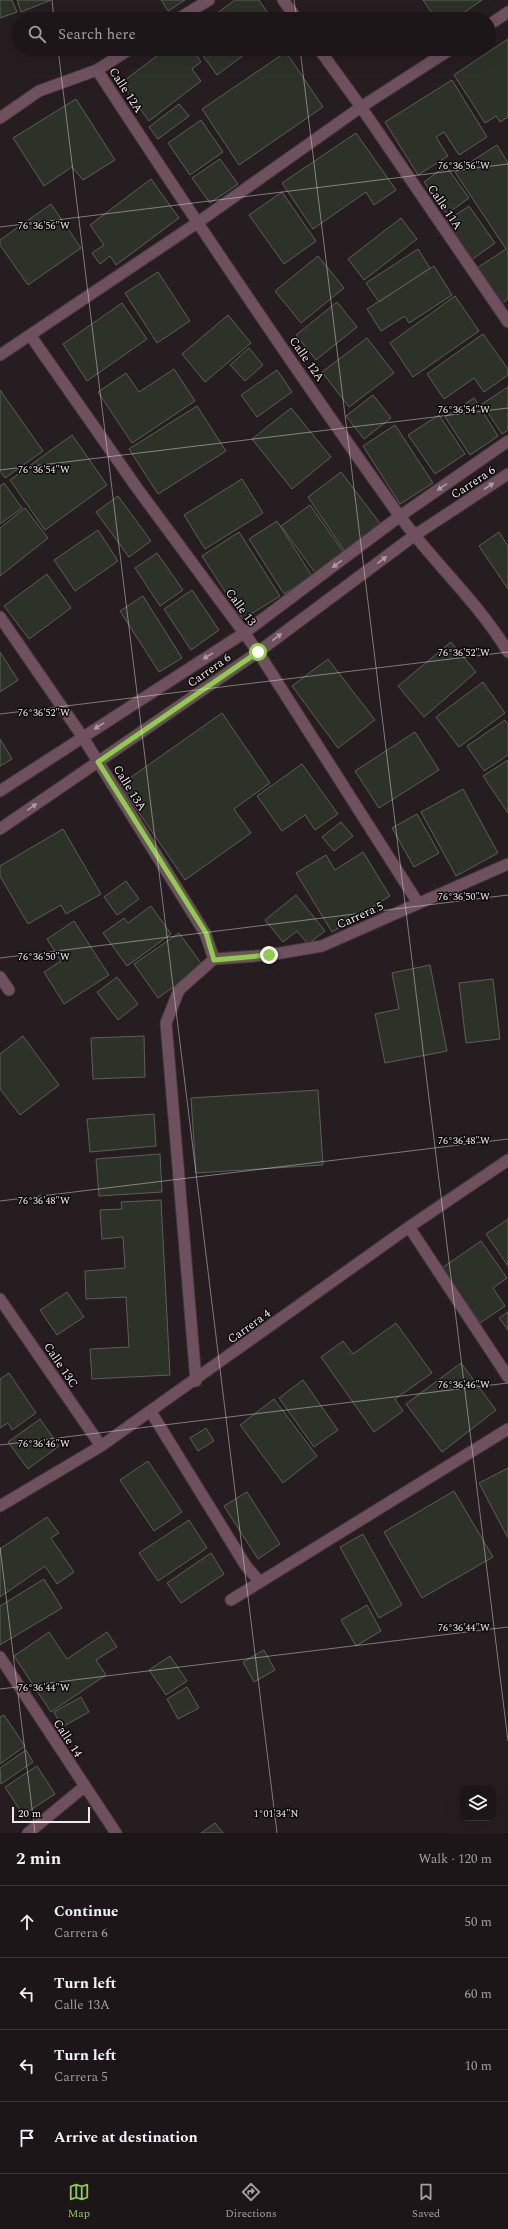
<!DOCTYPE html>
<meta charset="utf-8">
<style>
body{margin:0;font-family:Spectral,serif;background:#251f22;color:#f1f3f6}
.controls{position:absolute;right:12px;bottom:12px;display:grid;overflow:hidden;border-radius:8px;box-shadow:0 4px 16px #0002}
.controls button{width:36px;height:36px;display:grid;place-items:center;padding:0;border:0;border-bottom:1px solid #3a3538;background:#1c1619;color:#f1f3f6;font:20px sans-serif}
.scale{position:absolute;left:12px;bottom:10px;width:78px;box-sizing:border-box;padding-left:4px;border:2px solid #eee8eb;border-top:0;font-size:11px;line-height:14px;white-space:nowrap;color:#eee8eb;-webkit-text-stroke:3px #0c090a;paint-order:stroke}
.stop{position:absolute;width:12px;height:12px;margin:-9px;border:3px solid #8cce45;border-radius:50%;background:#fff}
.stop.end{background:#8cce45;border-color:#fff;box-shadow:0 1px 4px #0008}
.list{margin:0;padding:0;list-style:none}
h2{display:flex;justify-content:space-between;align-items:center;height:52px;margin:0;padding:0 16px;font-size:17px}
h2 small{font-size:13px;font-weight:400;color:#a09fa2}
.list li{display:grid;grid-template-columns:26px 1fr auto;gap:12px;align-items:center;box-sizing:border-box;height:72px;padding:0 16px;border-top:1px solid #3a3538}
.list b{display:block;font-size:15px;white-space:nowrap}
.list p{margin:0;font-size:13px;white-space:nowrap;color:#a09fa2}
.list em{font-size:13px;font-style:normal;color:#a09fa2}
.icon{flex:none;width:22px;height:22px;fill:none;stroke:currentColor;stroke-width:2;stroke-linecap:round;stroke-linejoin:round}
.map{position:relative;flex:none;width:508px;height:1833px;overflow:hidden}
.search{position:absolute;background:#1c1619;box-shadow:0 4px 16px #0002;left:12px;right:12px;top:12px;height:44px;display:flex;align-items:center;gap:10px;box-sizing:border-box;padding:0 14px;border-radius:22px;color:#a09fa2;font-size:15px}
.sheet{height:340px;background:#1c1619}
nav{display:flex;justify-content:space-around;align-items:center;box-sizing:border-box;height:56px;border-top:1px solid #3a3538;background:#1c1619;font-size:11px;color:#a09fa2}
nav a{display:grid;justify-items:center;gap:2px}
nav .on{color:#8cce45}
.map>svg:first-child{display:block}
.building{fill:#2d3229;stroke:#5b6057}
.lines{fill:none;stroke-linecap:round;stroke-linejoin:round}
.minor-casing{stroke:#42393d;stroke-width:13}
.minor{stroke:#6e505e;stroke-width:11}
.oneway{fill:#ae9ca4}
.route{stroke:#8cce45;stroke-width:5}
.ticks{fill:none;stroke:#eee8eb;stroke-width:1;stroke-opacity:0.45}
.labels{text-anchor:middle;stroke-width:3;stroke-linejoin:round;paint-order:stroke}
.street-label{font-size:12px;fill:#eee8eb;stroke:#0c090a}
.ticks-label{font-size:10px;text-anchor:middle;fill:#eee8eb;stroke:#0c090a;stroke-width:3;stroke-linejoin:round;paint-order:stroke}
</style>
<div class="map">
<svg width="508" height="1833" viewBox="0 0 508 1833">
<rect width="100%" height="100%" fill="#261d21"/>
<path class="building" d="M0,0H12L17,12L0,18Z
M17,0H51L21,12Z
M161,0H185L168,11Z
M235,0H259L272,19H209Z
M423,0H482L455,19H436Z
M508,39V117L500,122L496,116L485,123L454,75Z
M166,49H192L201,62L192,69L201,81L149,121L121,83Z
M198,49H252L217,75Z
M286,52L323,107L239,165L202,109Z
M452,80L487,137L459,155L444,132L436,137L448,156L418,175L385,122Z
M76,99L115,160L83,180L72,167L44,186L13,138Z
M179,104L189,116L158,139L149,127Z
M201,120L223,152L190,175L168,143Z
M356,133L396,190L374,205L366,192L313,229L282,183Z
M497,145L508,163V299L501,304L477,268L506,249L455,172Z
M220,159L238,184L210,203L192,178Z
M446,166L469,198L447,214L424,182Z
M151,179L179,218L116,265L110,256L100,264L92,253L104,245L90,225Z
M282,192L316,241L284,264L249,215Z
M51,204L81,248L28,285L0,245V240Z
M469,206L495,243L470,261L444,223Z
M401,218L417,239L364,280L348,259Z
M418,249L430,268L379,302L366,283Z
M318,256L344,288L301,323L275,291Z
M434,266L452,295L409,323L405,316L381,331L367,309Z
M158,272L190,321L157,343L125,293Z
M455,296L479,331L413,377L390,343Z
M337,302L357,327L316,360L296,335Z
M122,303L147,339L87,381L63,344Z
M228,315L251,343L205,382L182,354Z
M483,334L508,369V375L484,392L474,378L444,399L427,374Z
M367,338L394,373L349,407L322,372Z
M249,348L263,365L245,381L230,365Z
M174,369L195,401L132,443L98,392L126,373L139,392Z
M277,370L292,392L257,417L241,395Z
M508,387V430L502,434L482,404Z
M0,390L43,451L5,478L0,471Z
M373,395L391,418L364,439L346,416Z
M474,398L498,436L470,455L445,417Z
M197,406L226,451L158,494L129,449Z
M291,408L331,457L292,489L252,439Z
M439,415L465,454L435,474L408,435Z
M395,425L433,483L400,504L363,446Z
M72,435L107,485L45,530L10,480Z
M341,472L382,526L346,553L308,497Z
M242,479L263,513L205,549L184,515Z
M4,483L22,508L0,524V486Z
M118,496L151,541L129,557L96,512Z
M310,505L344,553L316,574L281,526Z
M25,508L48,538L0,576V528Z
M277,521L312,576L284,594L249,539Z
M98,530L118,561L75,591L54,560Z
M239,532L280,596L243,619L202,556Z
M499,532L508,546V589L479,546Z
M157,553L183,590L160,606L135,568Z
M47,574L71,608L29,639L4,606Z
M192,590L219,630L191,650L164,609Z
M143,596L182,658L159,672L120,611Z
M451,642L476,672L424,717L398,686Z
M0,652L18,680L0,692Z
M328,659L375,720L338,748L292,686Z
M483,682L505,713L459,747L436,717Z
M222,713L270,783L234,809L251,833L185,880L120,785Z
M505,720L508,724V755L484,771L467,746Z
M415,732L439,770L379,808L355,771Z
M0,739L12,759L0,766Z
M508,760V813L483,776Z
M302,764L338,814L315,830L305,815L282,831L257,796Z
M463,789L498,853L456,876L421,812Z
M417,814L439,853L414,867L392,828Z
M341,822L353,836L334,851L322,837Z
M63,829L101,894L66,914L61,905L28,924L0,876V866Z
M363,852L390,896L332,932L296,873L326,855L335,870Z
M126,881L139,899L117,915L104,897Z
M296,895L325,931L308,944L297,931L283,942L265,920Z
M151,906L171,934L127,966L103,933L124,918L128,923Z
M74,921L109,975L64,1004L44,972L61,961L47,939Z
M179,933L203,966L158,998L134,964Z
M430,965L447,1051L385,1063L375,1014L399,1009L392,973Z
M117,977L138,1004L118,1020L97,992Z
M493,979L500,1039L466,1043L459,983Z
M23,1036L59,1085L20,1115L0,1089V1054Z
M144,1036L145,1077L93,1079L91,1038Z
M318,1090L323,1165L196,1173L191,1098Z
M154,1114L156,1146L90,1152L87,1119Z
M160,1154L162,1192L99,1196L96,1159Z
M161,1200L170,1375L92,1379L90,1349L129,1347L126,1297L86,1299L85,1271L125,1268L123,1237L102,1239L100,1210L122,1209L121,1202Z
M508,1219V1266L486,1234Z
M481,1241L507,1278L493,1288L505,1306L480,1323L442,1268Z
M67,1292L84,1317L57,1335L40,1310Z
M508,1312V1330L499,1318Z
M396,1323L432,1373L395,1399L403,1411L374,1432L321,1357L343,1341L353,1354Z
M461,1363L496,1410L442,1452L406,1404Z
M9,1373L36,1413L12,1430L8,1423L0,1428V1379Z
M303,1380L338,1430L314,1447L279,1398Z
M274,1399L317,1456L283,1483L240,1425Z
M40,1419L59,1446L28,1469L8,1442Z
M206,1428L214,1441L198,1451L190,1438Z
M148,1461L182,1512L154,1531L120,1480Z
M508,1468V1538L479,1483Z
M454,1491L493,1557L422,1598L384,1532Z
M247,1492L280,1544L258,1559L224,1506Z
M47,1517L59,1533L51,1538L74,1572L57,1584L45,1566L0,1597V1549Z
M189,1520L207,1548L158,1581L139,1553Z
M363,1534L402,1605L379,1618L340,1547Z
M211,1553L224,1574L181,1603L167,1583Z
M44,1579L62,1608L0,1645V1606Z
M367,1605L381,1631L356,1646L341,1620Z
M49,1632L67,1659L107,1632L117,1647L96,1660L106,1675L51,1712L14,1656Z
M264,1650L275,1670L254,1682L243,1662Z
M170,1656L187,1681L166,1695L149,1670Z
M187,1687L199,1708L178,1719L167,1699Z
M81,1697L89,1712L62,1727L54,1712Z
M4,1715L25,1746L0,1764V1717Z
M26,1750L33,1762L1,1784L0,1768Z
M37,1766L55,1794L23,1815L5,1787Z
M215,1823L223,1833H201Z"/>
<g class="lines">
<defs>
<path id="minor" d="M283,0L297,19
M178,19L209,0
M489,25L508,12
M319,49L361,107L508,322
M97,70C195,220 294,369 399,515C433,562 478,602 508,652
M0,118L39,91L97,70L130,49
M30,335L137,488L258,652L418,903
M0,355L197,223L361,107L451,49
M0,617L82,736L205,933L214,959
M0,791L244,633L400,516L508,441
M0,829L258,652L415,535L508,474
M214,959L269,955L322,946L508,864
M0,977L9,990
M409,1227L508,1377
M0,1299L101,1446
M196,1381L166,1023L179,990L214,959
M151,1412L246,1566L259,1581
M0,1506L101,1446L409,1227L508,1160
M231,1600L508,1429
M0,1657L116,1833
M28,1833L84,1787"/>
</defs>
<use href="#minor" class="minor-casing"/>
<use href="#minor" class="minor"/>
</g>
<defs><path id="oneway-solid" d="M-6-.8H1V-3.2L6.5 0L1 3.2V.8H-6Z"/></defs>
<g class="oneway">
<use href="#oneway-solid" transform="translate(489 486) rotate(-33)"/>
<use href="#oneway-solid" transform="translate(442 487) rotate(145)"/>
<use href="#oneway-solid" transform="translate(382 560) rotate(-37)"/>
<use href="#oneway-solid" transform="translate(337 564) rotate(143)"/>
<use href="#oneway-solid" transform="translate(277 637) rotate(-37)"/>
<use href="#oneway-solid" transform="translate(208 656) rotate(148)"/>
<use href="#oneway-solid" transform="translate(99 726) rotate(148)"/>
<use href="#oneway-solid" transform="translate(32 807) rotate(-34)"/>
</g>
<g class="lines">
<path class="route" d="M258,652L98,762L206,933L214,960L269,955"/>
</g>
<path class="ticks" d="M52,0L54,19M294,0L297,19M58,49L277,1833M300,49L508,1741M0,227L508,164M0,470L508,408M0,714L508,652M0,958L508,895M0,1201L508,1139M0,1445L508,1383M0,1547L35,1833M0,1689L508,1627"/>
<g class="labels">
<g class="street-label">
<text transform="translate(126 90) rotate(57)" y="4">Calle 12A</text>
<text transform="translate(445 207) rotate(56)" y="4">Calle 11A</text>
<text transform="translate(307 359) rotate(55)" y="4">Calle 12A</text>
<text transform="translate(473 482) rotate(-33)" y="4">Carrera 6</text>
<text transform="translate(241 607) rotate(54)" y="4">Calle 13</text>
<text transform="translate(209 670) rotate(-35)" y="4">Carrera 6</text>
<text transform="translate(130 788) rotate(58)" y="4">Calle 13A</text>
<text transform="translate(360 915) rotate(-24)" y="4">Carrera 5</text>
<text transform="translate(249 1326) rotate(-36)" y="4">Carrera 4</text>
<text transform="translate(61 1365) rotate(56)" y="4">Calle 13C</text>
<text transform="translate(68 1738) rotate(57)" y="4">Calle 14</text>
</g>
</g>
<g class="ticks-label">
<text x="464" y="169">76°36'56"W</text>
<text x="44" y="229">76°36'56"W</text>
<text x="464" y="413">76°36'54"W</text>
<text x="44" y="473">76°36'54"W</text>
<text x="464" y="656">76°36'52"W</text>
<text x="44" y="716">76°36'52"W</text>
<text x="464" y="900">76°36'50"W</text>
<text x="44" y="960">76°36'50"W</text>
<text x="464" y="1144">76°36'48"W</text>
<text x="44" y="1204">76°36'48"W</text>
<text x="464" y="1388">76°36'46"W</text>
<text x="44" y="1447">76°36'46"W</text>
<text x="464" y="1631">76°36'44"W</text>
<text x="44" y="1691">76°36'44"W</text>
<text x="276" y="1817">1°01'34"N</text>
</g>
</svg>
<div class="controls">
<button><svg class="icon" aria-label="layers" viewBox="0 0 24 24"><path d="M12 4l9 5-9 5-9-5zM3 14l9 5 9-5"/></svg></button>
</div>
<div class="scale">20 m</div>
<div class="stop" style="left:258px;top:652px"></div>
<div class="stop end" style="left:269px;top:955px"></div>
<div class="search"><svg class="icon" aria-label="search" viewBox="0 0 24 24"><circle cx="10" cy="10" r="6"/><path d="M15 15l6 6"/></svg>Search here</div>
</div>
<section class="sheet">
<h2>2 min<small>Walk · 120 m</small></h2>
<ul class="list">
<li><svg class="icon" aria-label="ahead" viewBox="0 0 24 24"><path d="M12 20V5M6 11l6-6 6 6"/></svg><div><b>Continue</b><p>Carrera 6</p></div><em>50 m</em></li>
<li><svg class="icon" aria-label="left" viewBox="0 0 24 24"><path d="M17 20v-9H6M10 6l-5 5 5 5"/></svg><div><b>Turn left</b><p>Calle 13A</p></div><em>60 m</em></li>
<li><svg class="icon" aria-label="left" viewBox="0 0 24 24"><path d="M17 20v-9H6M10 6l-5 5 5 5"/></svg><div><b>Turn left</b><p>Carrera 5</p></div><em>10 m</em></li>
<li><svg class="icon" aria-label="arrive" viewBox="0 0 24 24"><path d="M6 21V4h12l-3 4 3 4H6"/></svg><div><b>Arrive at destination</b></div></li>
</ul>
</section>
<nav>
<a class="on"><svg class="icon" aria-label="map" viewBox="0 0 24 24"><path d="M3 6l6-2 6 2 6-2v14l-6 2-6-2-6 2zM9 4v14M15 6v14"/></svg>Map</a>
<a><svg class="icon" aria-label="directions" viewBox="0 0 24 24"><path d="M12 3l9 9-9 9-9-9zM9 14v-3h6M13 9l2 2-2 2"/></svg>Directions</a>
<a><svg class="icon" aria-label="saved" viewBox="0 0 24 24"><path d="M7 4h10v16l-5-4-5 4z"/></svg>Saved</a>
</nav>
